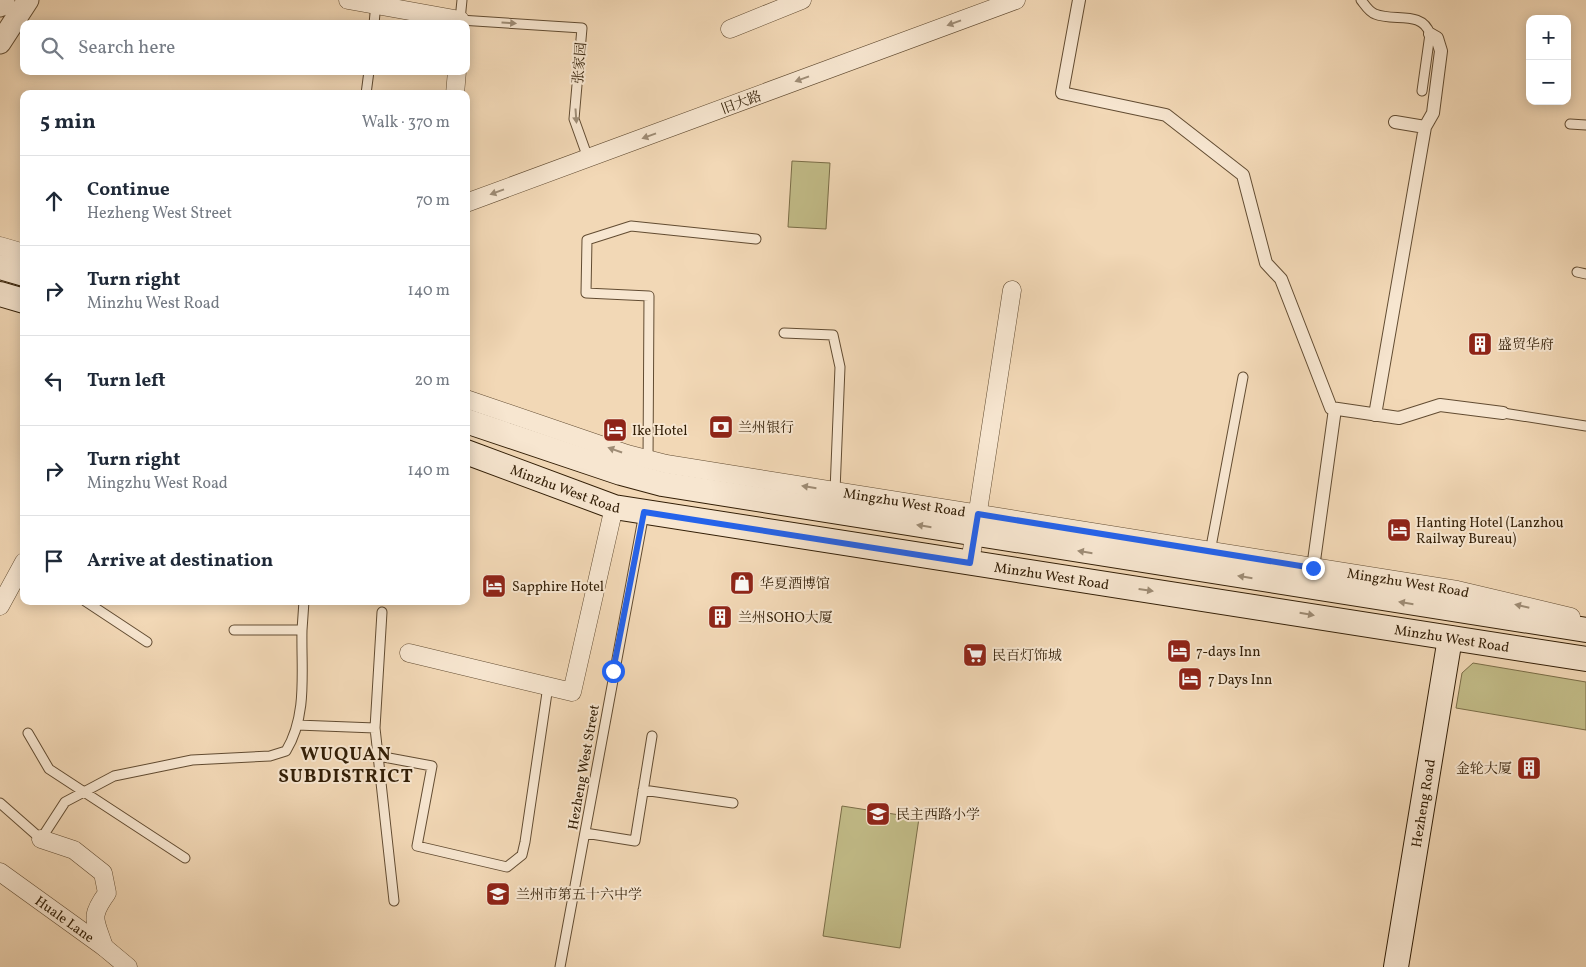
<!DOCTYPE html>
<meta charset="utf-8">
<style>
body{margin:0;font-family:Vollkorn,"Noto Serif SC",serif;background:#f2f2f3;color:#1f2937}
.controls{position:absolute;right:15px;top:15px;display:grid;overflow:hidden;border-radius:10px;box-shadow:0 2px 12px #0003}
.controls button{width:45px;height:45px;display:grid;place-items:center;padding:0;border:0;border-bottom:1px solid #e0e1e3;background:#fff;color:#1f2937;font:25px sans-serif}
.stop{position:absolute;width:15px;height:15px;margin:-11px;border:4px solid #2563eb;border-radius:50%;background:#fff}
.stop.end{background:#2563eb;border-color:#fff;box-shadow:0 1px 5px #0008}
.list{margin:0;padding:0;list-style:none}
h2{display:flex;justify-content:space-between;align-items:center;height:65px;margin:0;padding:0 20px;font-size:21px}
h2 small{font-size:16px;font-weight:400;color:#747a83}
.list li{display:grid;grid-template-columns:32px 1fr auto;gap:15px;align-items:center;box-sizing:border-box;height:90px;padding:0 20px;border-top:1px solid #e0e1e3}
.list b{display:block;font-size:19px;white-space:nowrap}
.list p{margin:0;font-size:16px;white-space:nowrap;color:#747a83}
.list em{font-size:16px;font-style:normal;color:#747a83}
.icon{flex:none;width:28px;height:28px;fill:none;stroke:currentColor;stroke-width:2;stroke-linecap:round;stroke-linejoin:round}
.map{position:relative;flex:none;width:1586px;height:967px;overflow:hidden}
.search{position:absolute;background:#fff;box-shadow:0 2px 12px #0003;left:20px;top:20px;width:450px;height:55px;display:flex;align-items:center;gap:12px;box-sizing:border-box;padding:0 18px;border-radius:10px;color:#747a83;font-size:19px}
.panel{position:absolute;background:#fff;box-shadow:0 2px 12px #0003;left:20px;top:90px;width:450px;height:515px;border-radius:10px}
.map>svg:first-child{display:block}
.green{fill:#c2bc88;stroke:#7a6d47}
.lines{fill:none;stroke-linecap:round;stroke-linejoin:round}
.service-casing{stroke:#624c32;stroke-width:11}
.pedestrian-casing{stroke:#624c32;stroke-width:14}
.minor-casing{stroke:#624c32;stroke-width:19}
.tertiary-casing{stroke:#624c32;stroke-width:23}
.secondary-casing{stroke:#321e06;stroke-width:26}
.service{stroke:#f7e6d0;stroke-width:9}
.pedestrian{stroke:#f7e6d0;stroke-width:12}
.minor{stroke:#f7e6d0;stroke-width:18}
.tertiary{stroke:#f7e6d0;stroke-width:21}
.secondary{stroke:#f7e6d0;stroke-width:24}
.oneway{fill:#9e8c75}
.route{stroke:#2563eb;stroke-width:6}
.labels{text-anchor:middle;stroke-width:4;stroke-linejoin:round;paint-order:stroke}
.street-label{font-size:14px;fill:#321e06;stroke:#f7e6d0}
.poi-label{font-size:14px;fill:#321e06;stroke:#f7e6d0;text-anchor:start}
.district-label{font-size:19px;font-weight:bold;letter-spacing:1px;fill:#321e06;stroke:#f7e6d0}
</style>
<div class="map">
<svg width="1586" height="967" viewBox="0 0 1586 967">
<rect width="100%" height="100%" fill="#f2d8b6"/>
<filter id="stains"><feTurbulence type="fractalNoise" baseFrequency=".004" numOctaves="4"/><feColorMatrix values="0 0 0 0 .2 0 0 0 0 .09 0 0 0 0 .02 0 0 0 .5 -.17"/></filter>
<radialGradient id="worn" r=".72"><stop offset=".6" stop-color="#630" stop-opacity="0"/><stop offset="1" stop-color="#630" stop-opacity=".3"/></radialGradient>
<path class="green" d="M792,161L830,163L826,229L788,227Z
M1473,663L1586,682V730L1456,708L1462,673Z
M842,806L919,818L900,948L823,936Z"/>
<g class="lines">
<defs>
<path id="service" d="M462,0L460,20L582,28L574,119L588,158
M1361,0C1365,5 1369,12 1375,14C1394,22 1422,10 1430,34L1422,91
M374,24L376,3
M366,94L369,71
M1570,124L1586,125
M1577,272L1586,274
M784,333L833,335L840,367L835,491
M1503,413L1586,426
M648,461L649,296L586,293L587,240L631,226L756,239
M1210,552L1243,377
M85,601L147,642
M382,612L375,728L394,901
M302,630L304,601
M297,725L375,728
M28,733L49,769L185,858
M378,756L432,766L417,846L507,867L522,855L525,842L548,686
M643,790L733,803
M0,803L41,839L65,802L114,776L192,760L270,756L286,751C308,715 301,670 302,630H234
M585,833L635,841L652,736
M560,967L644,513"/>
<path id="pedestrian" d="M1079,0L1062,93L1166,115L1243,175L1266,263L1281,279L1331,408L1399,418L1440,405L1503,413
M1395,122L1425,127
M1375,415L1425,127L1433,113L1441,51L1437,38L1430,34
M1313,568L1335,409"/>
<g id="minor">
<path d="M348,0L460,20V24"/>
<path d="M730,29L802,0"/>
<path d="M455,94L457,71"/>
<path d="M466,203L1016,0"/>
<path d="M0,246L24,253"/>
<path id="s1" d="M466,399L627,454L666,464L1457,590L1571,617"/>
<path d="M970,563L1012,290"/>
<path d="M0,606L24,562"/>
<path d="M409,653L572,692L614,507"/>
<path d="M41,839L74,850L103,873L107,893C89,918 95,919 104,947"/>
<path id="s2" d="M0,872L104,947L128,967"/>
</g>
<path id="tertiary" d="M0,6L4,0
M0,43L28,0"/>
<g id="secondary">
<path d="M0,267L24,274"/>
<path d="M0,294L24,301"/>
<path d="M466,421L621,473L662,484L1586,630"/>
<path id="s3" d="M466,452L614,507L1586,659"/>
<path id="s4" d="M1396,967L1450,638"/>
</g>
</defs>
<use href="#service" class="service-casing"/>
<use href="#pedestrian" class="pedestrian-casing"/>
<use href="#minor" class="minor-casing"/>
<use href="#tertiary" class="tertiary-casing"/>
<use href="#secondary" class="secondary-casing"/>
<use href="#service" class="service"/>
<use href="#pedestrian" class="pedestrian"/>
<use href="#minor" class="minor"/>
<use href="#tertiary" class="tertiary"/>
<use href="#secondary" class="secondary"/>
</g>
<defs><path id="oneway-solid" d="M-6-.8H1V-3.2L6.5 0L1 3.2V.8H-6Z" transform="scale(1.25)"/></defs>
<g class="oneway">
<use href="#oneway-solid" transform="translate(509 23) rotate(4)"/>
<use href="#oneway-solid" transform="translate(954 23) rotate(160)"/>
<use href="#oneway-solid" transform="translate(802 79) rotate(160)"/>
<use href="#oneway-solid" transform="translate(576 116) rotate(86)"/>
<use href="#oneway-solid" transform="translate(649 136) rotate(160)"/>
<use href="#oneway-solid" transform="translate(497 192) rotate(160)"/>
<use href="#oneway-solid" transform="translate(615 450) rotate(-161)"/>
<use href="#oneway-solid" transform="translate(809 487) rotate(-171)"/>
<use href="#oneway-solid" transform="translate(924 526) rotate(-171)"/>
<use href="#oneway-solid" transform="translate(1085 552) rotate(-171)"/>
<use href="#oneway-solid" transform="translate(1245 577) rotate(-171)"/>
<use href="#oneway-solid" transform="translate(1146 590) rotate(8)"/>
<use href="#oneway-solid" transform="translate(1406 603) rotate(-171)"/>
<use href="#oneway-solid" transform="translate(1522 606) rotate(-167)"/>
<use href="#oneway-solid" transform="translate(1307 614) rotate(10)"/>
</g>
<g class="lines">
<path class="route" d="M613,671L644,512L970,563L978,514L1313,568"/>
</g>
<defs>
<symbol id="building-square" viewBox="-11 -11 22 22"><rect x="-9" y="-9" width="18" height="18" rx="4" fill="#8f2418" stroke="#f7e6d0"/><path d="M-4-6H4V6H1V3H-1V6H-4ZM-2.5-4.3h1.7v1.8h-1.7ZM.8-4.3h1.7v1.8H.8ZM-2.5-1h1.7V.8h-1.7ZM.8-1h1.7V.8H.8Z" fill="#fff"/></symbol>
<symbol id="bank-square" viewBox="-11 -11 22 22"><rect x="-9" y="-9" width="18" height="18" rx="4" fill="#8f2418" stroke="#f7e6d0"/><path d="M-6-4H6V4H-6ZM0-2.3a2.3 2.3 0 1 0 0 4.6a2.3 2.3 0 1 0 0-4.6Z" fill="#fff"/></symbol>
<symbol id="hotel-square" viewBox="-11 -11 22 22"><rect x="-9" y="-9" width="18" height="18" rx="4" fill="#8f2418" stroke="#f7e6d0"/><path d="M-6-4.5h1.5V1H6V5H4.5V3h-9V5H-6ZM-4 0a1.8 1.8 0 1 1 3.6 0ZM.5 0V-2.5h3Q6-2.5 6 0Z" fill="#fff"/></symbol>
<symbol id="shop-square" viewBox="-11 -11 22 22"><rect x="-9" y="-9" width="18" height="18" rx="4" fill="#8f2418" stroke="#f7e6d0"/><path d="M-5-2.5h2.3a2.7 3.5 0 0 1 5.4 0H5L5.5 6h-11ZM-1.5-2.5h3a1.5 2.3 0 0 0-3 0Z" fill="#fff"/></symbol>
<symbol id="supermarket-square" viewBox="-11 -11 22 22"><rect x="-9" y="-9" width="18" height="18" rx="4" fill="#8f2418" stroke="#f7e6d0"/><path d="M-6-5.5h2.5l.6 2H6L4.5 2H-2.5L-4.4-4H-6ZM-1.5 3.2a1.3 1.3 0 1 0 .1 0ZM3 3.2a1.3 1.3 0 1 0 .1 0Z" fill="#fff"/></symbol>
<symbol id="school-square" viewBox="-11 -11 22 22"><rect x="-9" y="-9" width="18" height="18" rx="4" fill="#8f2418" stroke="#f7e6d0"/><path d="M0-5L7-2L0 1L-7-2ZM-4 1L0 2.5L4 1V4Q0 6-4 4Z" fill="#fff"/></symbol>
</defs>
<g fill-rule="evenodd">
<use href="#building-square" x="1466" y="330" width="28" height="28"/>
<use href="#bank-square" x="707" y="413" width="28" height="28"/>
<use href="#hotel-square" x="601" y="416" width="28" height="28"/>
<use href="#hotel-square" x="1385" y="516" width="28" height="28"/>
<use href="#shop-square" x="728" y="569" width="28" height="28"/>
<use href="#hotel-square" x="480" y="572" width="28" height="28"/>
<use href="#building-square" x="706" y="603" width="28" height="28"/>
<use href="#hotel-square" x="1165" y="637" width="28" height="28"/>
<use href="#supermarket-square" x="961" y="641" width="28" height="28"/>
<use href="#hotel-square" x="1176" y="665" width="28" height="28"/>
<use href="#building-square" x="1515" y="754" width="28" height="28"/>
<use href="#school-square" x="864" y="800" width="28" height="28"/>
<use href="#school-square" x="484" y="880" width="28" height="28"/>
</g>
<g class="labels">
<g class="street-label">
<text transform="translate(579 63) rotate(-85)" y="5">张家园</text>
<text transform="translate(741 102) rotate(-20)" y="5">旧大路</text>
<text dy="5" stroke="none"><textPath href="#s3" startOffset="106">Minzhu West Road</textPath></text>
<text dy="5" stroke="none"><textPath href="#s1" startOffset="452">Mingzhu West Road</textPath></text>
<text dy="5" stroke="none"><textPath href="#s3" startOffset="601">Minzhu West Road</textPath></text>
<text dy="5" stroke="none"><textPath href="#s1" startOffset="962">Mingzhu West Road</textPath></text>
<text dy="5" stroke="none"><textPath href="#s3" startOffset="1006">Minzhu West Road</textPath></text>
<text transform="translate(583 767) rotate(-80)" y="5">Hezheng West Street</text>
<text dy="5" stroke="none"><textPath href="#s4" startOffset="166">Hezheng Road</textPath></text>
<text dy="5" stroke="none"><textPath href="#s2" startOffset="80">Huale Lane</textPath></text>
</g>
<g class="poi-label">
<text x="1498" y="349">盛贸华府</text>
<text x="738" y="432">兰州银行</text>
<text x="632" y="435">Ike Hotel</text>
<text x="1416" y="527">Hanting Hotel (Lanzhou<tspan x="1416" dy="16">Railway Bureau)</tspan></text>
<text x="760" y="588">华夏酒博馆</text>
<text x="512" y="591">Sapphire Hotel</text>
<text x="738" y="622">兰州SOHO大厦</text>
<text x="1196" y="656">7-days Inn</text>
<text x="992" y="660">民百灯饰城</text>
<text x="1208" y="684">7 Days Inn</text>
<text x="1512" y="773" text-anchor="end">金轮大厦</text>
<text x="896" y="819">民主西路小学</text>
<text x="516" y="899">兰州市第五十六中学</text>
</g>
<g class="district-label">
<text x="346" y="760">WUQUAN<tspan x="346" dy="22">SUBDISTRICT</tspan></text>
</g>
</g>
<rect width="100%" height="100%" filter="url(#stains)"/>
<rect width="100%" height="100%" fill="url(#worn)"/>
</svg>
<div class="controls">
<button>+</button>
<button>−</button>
</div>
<div class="stop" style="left:613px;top:671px"></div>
<div class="stop end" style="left:1313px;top:568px"></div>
<div class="search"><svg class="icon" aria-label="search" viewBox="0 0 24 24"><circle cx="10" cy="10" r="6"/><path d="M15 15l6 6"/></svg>Search here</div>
<section class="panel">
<h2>5 min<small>Walk · 370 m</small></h2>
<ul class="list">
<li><svg class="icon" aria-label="ahead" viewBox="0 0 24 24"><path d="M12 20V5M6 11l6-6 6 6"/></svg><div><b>Continue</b><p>Hezheng West Street</p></div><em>70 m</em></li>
<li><svg class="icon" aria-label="right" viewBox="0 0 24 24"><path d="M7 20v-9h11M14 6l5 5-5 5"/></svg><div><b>Turn right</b><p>Minzhu West Road</p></div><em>140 m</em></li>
<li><svg class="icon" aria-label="left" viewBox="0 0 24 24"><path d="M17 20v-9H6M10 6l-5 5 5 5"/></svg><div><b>Turn left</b></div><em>20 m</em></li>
<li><svg class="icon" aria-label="right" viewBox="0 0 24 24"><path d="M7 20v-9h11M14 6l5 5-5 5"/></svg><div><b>Turn right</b><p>Mingzhu West Road</p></div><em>140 m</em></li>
<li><svg class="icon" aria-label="arrive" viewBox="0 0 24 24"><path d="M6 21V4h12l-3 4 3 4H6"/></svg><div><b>Arrive at destination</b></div></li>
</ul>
</section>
</div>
